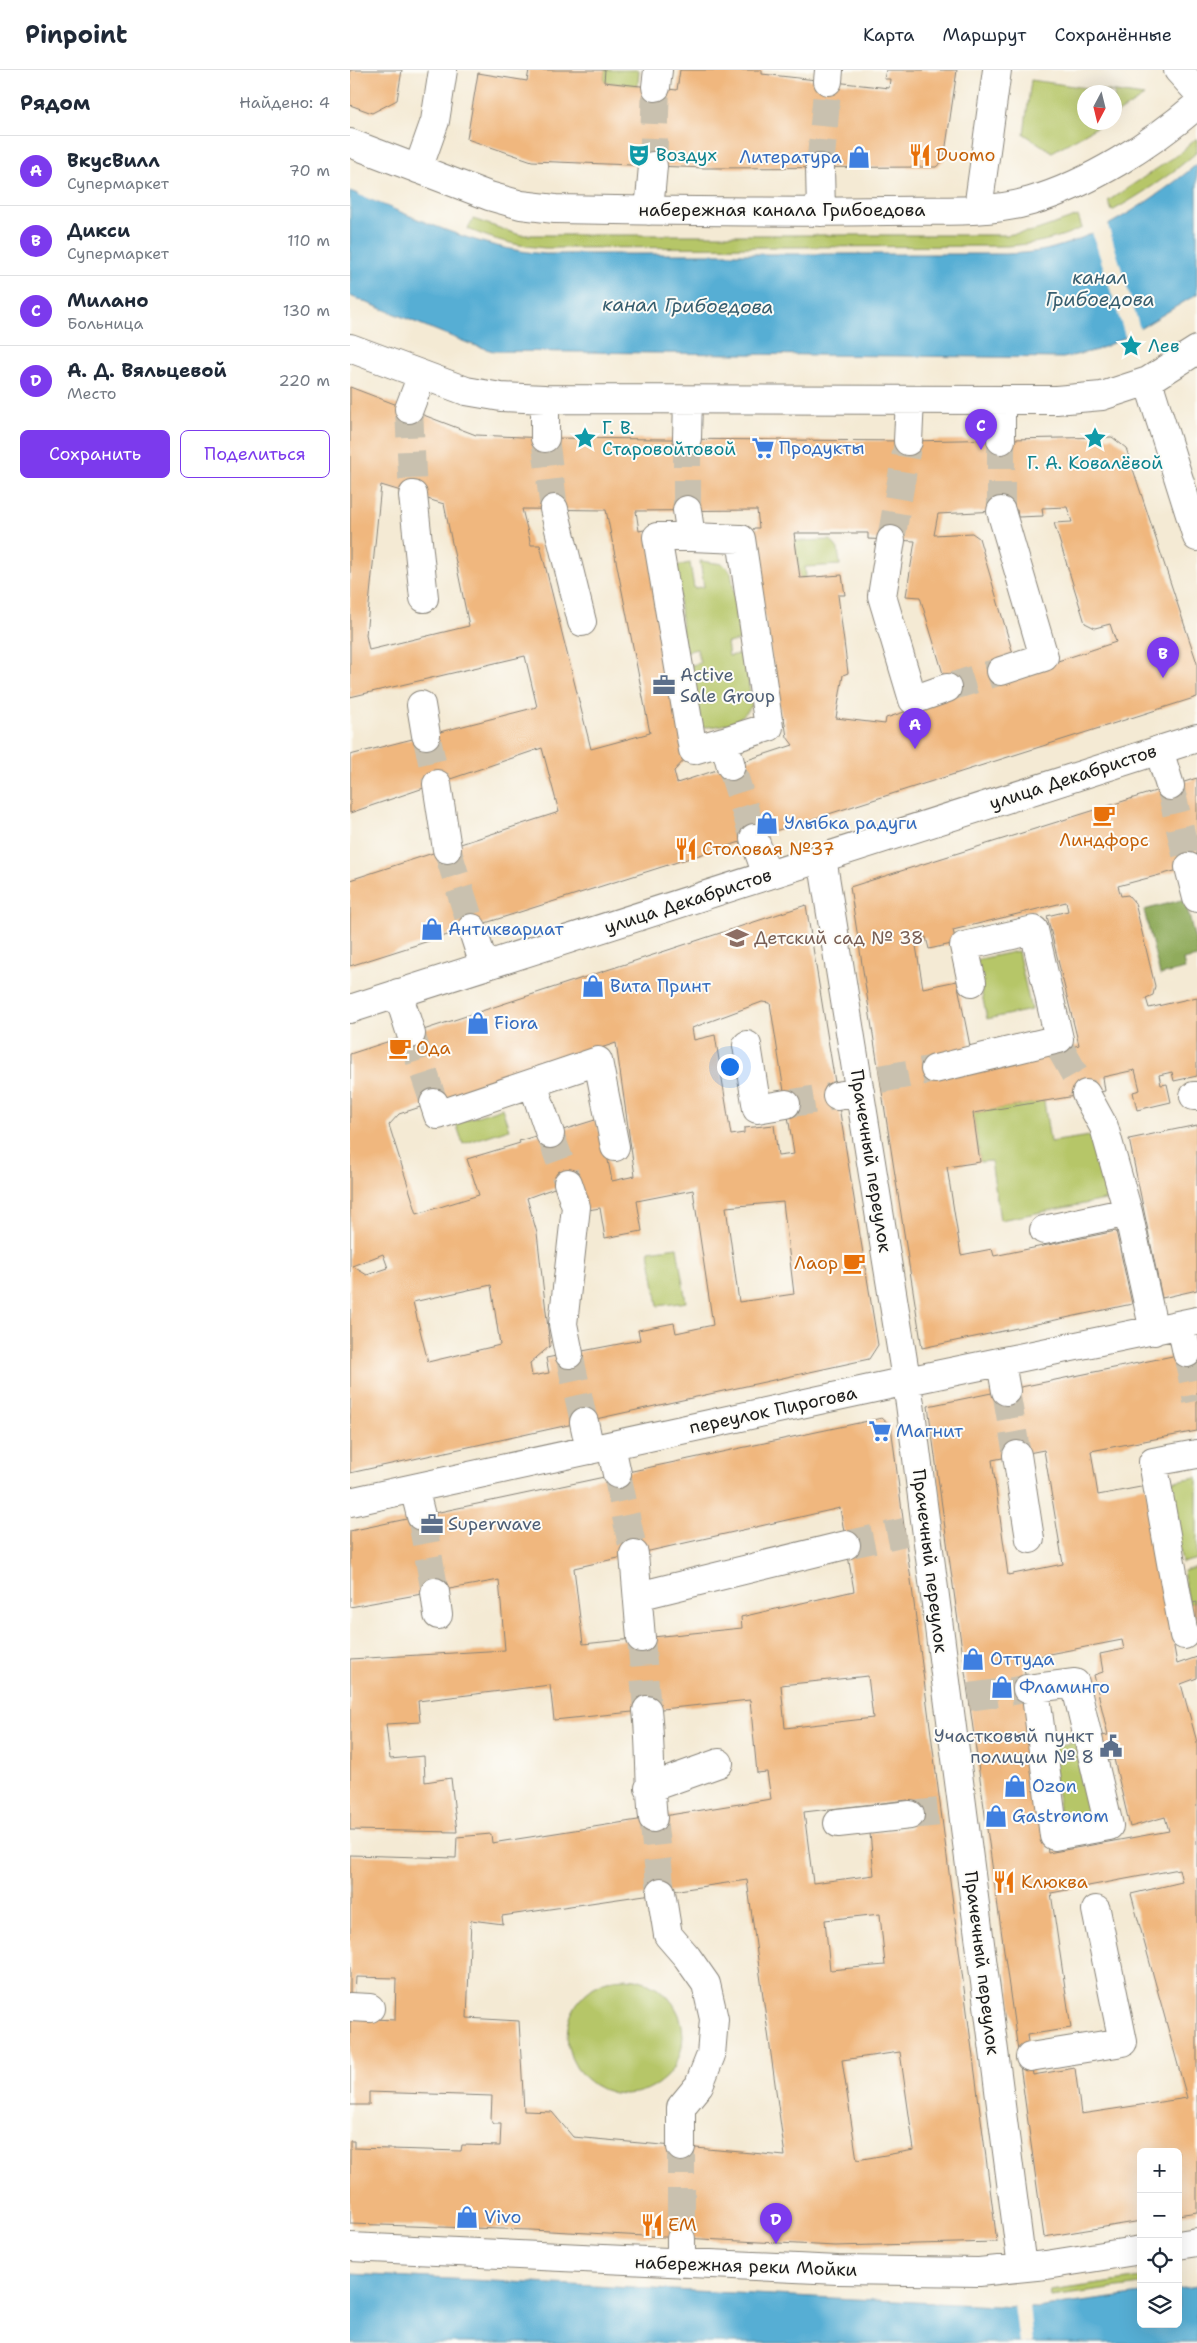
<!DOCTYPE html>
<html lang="ru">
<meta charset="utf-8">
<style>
body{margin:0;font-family:"Shantell Sans",sans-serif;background:#f2f2f3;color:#1f2937}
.controls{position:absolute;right:15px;bottom:15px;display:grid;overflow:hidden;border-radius:8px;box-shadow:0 5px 20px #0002}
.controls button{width:45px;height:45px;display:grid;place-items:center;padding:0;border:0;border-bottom:1px solid #e0e1e3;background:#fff;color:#1f2937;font:25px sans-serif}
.compass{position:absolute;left:727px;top:15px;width:45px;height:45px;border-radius:50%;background:#fff;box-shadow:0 5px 20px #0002;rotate:187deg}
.you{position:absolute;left:379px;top:996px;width:18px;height:18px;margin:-12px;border:4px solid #fff;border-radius:50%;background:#1a73e8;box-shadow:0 0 0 8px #1a73e833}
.badge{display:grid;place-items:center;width:32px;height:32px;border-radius:50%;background:#7c3aed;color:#fff;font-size:16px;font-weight:700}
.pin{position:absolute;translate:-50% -41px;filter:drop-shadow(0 1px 2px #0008)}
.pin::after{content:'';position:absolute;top:26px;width:18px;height:15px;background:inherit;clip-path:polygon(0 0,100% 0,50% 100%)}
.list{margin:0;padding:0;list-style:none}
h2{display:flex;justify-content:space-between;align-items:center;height:65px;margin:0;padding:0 20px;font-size:21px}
h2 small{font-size:16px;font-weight:400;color:#747a83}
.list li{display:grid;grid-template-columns:32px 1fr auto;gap:15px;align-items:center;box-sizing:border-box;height:70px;padding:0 20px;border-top:1px solid #e0e1e3}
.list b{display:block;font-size:19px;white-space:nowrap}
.list p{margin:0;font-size:16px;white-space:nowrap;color:#747a83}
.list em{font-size:16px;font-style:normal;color:#747a83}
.actions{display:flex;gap:10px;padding:15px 20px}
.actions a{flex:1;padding:11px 0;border:1px solid #7c3aed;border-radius:8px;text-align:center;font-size:18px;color:#7c3aed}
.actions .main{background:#7c3aed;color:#fff}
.icon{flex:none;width:28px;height:28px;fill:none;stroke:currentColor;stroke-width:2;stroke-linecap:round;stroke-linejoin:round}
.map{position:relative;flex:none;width:847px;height:2273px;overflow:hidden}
header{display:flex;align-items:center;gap:30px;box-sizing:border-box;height:70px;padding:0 25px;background:#fff;border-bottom:1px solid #e0e1e3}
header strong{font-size:24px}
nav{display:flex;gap:28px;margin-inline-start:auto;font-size:18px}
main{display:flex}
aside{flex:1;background:#fff}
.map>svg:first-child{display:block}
.green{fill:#b6c668;stroke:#697142}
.forest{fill:#90ab5c;stroke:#56643c}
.water{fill:#57aed4;stroke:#3a6578}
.pier{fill:#f4ead4}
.building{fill:#f0b77e;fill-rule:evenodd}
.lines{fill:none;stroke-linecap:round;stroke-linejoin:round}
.minor-tunnel{stroke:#c9c1af;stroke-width:28;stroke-dasharray:28 14;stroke-linecap:butt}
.minor-casing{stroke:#888378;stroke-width:30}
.major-casing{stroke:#888378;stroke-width:30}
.minor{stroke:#fff;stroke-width:28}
.major{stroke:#fff;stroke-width:28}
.labels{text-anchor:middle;stroke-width:4;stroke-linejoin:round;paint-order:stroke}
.culture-label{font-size:18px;fill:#0d838f;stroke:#fdfcf7;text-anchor:start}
.food-label{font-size:18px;fill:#c56008;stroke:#fdfcf7;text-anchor:start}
.shop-label{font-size:18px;fill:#366cbe;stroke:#fdfcf7;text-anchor:start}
.street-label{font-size:18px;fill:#1c1c1c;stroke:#fdfcf7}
.service-label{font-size:18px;fill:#4e5e75;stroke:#fdfcf7;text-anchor:start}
.education-label{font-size:18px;fill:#785e54;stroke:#fdfcf7;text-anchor:start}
.water-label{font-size:19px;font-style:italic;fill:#375e6f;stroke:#fdfcf7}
</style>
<header>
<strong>Pinpoint</strong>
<nav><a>Карта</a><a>Маршрут</a><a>Сохранённые</a></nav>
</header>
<main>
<aside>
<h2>Рядом<small>Найдено: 4</small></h2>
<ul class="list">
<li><span class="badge">A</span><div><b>ВкусВилл</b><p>Супермаркет</p></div><em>70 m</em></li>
<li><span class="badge">B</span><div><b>Дикси</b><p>Супермаркет</p></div><em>110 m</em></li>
<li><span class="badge">C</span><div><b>Милано</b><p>Больница</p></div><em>130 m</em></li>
<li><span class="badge">D</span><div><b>А. Д. Вяльцевой</b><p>Место</p></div><em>220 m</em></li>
</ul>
<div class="actions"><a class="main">Сохранить</a><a>Поделиться</a></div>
</aside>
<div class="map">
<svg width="847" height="2273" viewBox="0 0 847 2273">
<rect width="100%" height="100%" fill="#fdfcf7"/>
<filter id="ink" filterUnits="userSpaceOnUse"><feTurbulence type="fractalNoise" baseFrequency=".02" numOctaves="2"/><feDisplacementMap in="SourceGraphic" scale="10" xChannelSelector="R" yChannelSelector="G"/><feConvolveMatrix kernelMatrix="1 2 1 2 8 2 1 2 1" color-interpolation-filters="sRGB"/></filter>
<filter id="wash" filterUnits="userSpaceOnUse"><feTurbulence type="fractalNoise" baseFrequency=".0096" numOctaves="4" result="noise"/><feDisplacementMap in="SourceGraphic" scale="20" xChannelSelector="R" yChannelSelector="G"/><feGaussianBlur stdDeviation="1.12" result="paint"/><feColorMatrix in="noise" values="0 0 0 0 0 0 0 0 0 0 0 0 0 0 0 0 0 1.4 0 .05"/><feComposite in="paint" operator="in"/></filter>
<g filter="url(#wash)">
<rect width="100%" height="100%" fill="#f4ead4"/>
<path class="green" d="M255,0H289L288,16L254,12Z
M681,10L794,26L765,45L764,22H734V52L754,53L702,82L674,64Z
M847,68V82C821,105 792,124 762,141L758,131L829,84Z
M728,146L732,158C707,169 685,174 657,176L195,178C167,176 144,170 118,159L123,149L170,165H656L684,161Z
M481,470L488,479L490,495L455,497L456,507L450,508L445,471Z
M350,491L373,494L381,502L392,570L377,573L379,586L394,583L402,635C391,652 373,657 353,657L347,651L337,596L350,593L347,579L334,582L326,496L340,493L344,518L354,517Z
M668,881L681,940L637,949L625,890Z
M694,1031L700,1072L746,1065L760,1129L650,1150L641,1091L630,1092L623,1043Z
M152,1038L159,1059L113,1074L106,1053Z
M327,1177L336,1232L308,1236L299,1181Z
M847,1407V1489L832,1493L818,1412Z
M847,1497V1532L839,1534L833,1501Z
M725,1672L739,1742L710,1748L701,1677Z
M217 1966a58 58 0 1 1 116 0a58 58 0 1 1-116 0Z
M791,2208V2215L701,2227L700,2221Z"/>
<path class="forest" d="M835,829L847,878V887L833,890L835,899L810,905L794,840Z"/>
<path class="water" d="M847,94V224L776,267L747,280L713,288L143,281L120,274L0,226V121C63,146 127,179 195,184H657C675,183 692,182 710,176C753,163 813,123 847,94Z
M0,2204L686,2238L791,2224V2254H828V2219L847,2216V2273H0Z"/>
<path class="pier" d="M10,122L105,160L111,161L110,164L104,162L9,125Z
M757,152L791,262L776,269L741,159Z
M664,2235L679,2236L683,2273H669Z"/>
<g id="blocks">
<path class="building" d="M0,0H52L47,30L22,43L0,35Z
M179,0H255L254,12L327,20L330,0H412V4L539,18L540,9H534L536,0H607L594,90L586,97L355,98L182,91L117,69L128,3L177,11Z
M0,317L126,365L195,368L558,371L762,367L776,378L847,593V627L0,896V810L209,742L192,678L0,743V685L187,637L175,586L0,627ZM31,415L94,434L119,556L19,580L16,565ZM717,437L722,452L704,453L735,553L745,558L760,554L766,572L653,609L664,587L629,468L622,463L584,465L588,444L667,440L668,447L693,446L692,438ZM172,439L256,440L300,663L241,679L190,475H181ZM407,440L409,458H404L401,463L431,645L434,648L437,667L443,675L327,713L324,701L337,687L298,464L294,460L289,461L286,441ZM444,463H518V469L565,471L556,526L570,527L600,627L536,648L535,654L486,648L493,605L498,603L488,525H495L492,505L450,508Z
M847,708V795L768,816L771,826L778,825L785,833L805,916L803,925L796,928L799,938L847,927V1006L824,1011L822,1002L809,1005L811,1015L817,1014L821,1032L787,1040L783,1022L790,1020L785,1000L753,1007L755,1021L623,1043L630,1092L597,1097L611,1185L642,1179L644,1186L766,1161L782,1234L572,1278L500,817ZM716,832L718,841L697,846L729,975L711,980L621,981L607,911L573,918L565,870L576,867L579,879L606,873L603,860Z
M456,835L528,1275L519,1289L0,1403V984ZM412,932L420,933L444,1084L428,1086L424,1055L394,1058V1063L381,1065L365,965L344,970L342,958ZM266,973L285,1106L262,1111L256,1080L245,1050L200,1064L189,1065L169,1071L170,1073L117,1089L129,1125L67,1144L39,1055L49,1044ZM218,1113L238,1140L250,1138L255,1168L292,1161L287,1131L343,1120L363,1255L326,1263L324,1253L288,1260L290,1270L196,1288L199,1303L182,1306L180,1293L200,1276L187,1163L177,1128ZM433,1132L444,1224L389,1232L376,1137ZM33,1184L38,1198L17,1205L2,1196ZM141,1215L150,1275L78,1292L63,1232Z
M847,1055V1220L812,1228L779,1069Z
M847,1281V1361L741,1381L748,1425L796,1416L827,1594L847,1587V1608L831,1614L847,1672V2142L828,2145V2082H791V2151L694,2167L578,1336ZM694,1380L713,1494L658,1505L642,1390ZM772,1570L774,1579L750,1584L753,1602L744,1605L758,1665L751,1666L757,1691L764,1689L780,1757L815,1747L819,1761L698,1783L673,1589ZM829,1799L832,1812L781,1824L837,2028L731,2044L725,1998L683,2005L677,1965L721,1958L701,1823Z
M532,1348L541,1356L647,2172L485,2176L181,2160L0,2154V2071H4V2078L111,2081L112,2075L150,2076L151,2054H144L141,2050L142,2026L19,2022V2035H0V1948L45,1950L46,1908L6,1907L5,1926L0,1925V1785L106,1788L107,1767L141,1764L142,1773L421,1729L417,1702L407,1703L400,1630L204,1650L200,1615L68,1631L70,1652L36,1654L40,1689L74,1686L75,1712L101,1708L107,1762L0,1760V1589L155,1580L149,1510L0,1537V1461ZM490,1438L504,1521L391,1547L392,1558L233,1574L224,1498ZM518,1606L523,1648L435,1658L431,1615ZM558,1730L561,1758L520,1763L524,1805L463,1813L454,1742ZM397,1810L435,2086L223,2067L202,2042L174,2041L169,1951L117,1948L121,1850L153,1854L152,1846ZM530,1844L535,1895L480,1900L475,1850ZM550,1982L564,2080L507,2090L492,1990Z
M847,1532V1564L839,1534Z"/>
</g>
</g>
<g filter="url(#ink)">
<use href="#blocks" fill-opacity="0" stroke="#888378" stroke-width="1"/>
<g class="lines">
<path class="minor-tunnel" d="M303,96L306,17
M470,98L478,11
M59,339L63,425
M195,368L204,439
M337,368V440
M651,441V370
M541,470L558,371
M597,618L651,601
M76,665L87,714
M381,696L404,768
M820,716L839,797
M97,779L122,858
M61,964L84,1033
M711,980L736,1024
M530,1009L585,999
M436,1034L487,1026
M200,1064L218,1113
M837,1283L847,1331
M219,1284L234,1352
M656,1321L667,1385
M267,1404L284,1484
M71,1446L85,1522
M496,1475L555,1462
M291,1568L297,1640
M619,1627L677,1619
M560,1745L591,1742
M303,1748L311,1822
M331,2077V2169"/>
<defs>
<path id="minor" d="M828,0L847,21
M478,11L479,0
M306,17L308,0
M0,73L139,126L171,135L205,139C316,141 427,143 538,141C585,140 636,144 681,131C739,114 802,74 847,35
M470,98L471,142
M68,99L85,51L93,0
M628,139L647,0
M299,141L303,96
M0,278L116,321L151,327L195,329L706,330L752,326L798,311L847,280
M798,311L847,467
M195,329V368
M651,330V370
M59,339L72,305
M337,368L338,330
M558,371L560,330
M63,425L74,528
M204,439L232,552
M337,440L341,467L391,469L419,657L374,671
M651,441L694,587L651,601
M341,467H307L343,680L374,671L381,696
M541,470L532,526L563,630L597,618
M71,635L76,665
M809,680L820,716
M87,714L97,779
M404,768L417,805
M472,788L560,1334L672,2197
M839,797L847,828
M122,858L134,895
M48,923L61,964
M397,975L407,1039L436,1034
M585,999L709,969L684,860L614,876L622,912
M183,1014L200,1064
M736,1024L754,1057L778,1142L804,1261
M487,1026L510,1022
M844,1026H847
M84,1033L88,1045L248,991L265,1077
M218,1113L226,1137L213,1254L219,1284
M694,1160L778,1142
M831,1255L837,1283
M651,1293L656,1321
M234,1352L240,1380
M261,1376L267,1404
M667,1385L680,1469
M64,1418L71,1446
M0,1432L543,1314L847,1251
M284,1484L291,1568
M85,1522L88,1545
M288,1526L496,1475
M834,1565L803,1392L847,1384
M677,1619L685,1618L704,1766L759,1756L725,1613L685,1618
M297,1640C301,1676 299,1712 303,1748
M299,1718L369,1693
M488,1753L560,1745
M311,1822L318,1865L337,1887L356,1914L364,1949L361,1985L349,2015L331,2037V2077
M0,1937L20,1938
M680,1987L773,1972L746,1840
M331,2169V2193
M828,2175L847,2172
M0,2177L488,2200L629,2202L696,2195L791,2180"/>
<path id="major" d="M0,939L847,668"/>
</defs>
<use href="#minor" class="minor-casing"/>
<use href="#major" class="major-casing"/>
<use href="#minor" class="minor"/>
<use href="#major" class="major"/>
</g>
</g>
<defs>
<symbol id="theatre-bare" viewBox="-9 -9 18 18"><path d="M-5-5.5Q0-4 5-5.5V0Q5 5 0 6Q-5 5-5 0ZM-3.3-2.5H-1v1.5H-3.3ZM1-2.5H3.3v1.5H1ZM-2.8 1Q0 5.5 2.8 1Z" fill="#0f9aa8" stroke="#fdfcf7" stroke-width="2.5" paint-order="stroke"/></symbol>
<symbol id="restaurant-bare" viewBox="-9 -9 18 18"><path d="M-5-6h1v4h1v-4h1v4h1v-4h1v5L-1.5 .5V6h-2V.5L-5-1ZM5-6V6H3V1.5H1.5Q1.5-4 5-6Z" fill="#e8710a" stroke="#fdfcf7" stroke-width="2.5" paint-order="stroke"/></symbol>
<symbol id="shop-bare" viewBox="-9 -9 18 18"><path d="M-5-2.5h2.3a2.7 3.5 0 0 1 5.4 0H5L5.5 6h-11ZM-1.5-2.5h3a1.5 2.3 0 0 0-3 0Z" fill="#3f7fe0" stroke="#fdfcf7" stroke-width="2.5" paint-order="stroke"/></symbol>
<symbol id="sight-bare" viewBox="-9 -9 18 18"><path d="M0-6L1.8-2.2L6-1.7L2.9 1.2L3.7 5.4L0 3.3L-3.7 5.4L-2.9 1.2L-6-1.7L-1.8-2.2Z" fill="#0f9aa8" stroke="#fdfcf7" stroke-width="2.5" paint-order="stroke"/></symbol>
<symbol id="supermarket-bare" viewBox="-9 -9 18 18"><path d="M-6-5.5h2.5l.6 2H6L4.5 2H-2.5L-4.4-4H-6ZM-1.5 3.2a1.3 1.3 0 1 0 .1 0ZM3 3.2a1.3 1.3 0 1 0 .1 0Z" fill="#3f7fe0" stroke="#fdfcf7" stroke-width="2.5" paint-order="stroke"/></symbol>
<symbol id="office-bare" viewBox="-9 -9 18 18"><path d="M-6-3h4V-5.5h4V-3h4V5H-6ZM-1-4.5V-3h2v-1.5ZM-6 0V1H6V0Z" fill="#5c6f8a" stroke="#fdfcf7" stroke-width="2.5" paint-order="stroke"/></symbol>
<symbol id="cafe-bare" viewBox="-9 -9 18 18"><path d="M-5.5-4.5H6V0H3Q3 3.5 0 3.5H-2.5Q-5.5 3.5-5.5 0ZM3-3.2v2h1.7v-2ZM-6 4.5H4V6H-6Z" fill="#e8710a" stroke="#fdfcf7" stroke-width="2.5" paint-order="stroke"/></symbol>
<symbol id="school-bare" viewBox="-9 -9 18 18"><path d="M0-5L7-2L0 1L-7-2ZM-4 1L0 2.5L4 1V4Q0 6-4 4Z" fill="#8d6e63" stroke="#fdfcf7" stroke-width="2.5" paint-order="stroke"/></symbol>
<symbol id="civic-bare" viewBox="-9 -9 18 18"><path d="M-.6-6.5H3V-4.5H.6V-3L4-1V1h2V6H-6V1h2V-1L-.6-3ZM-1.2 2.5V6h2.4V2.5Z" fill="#5c6f8a" stroke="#fdfcf7" stroke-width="2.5" paint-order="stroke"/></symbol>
</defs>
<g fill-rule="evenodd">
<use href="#theatre-bare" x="273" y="69" width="32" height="32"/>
<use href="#restaurant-bare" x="554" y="69" width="32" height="32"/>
<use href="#shop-bare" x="493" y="71" width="32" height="32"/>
<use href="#sight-bare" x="765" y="260" width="32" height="32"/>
<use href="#sight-bare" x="219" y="352" width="32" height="32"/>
<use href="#sight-bare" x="729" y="352" width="32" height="32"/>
<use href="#supermarket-bare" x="397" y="362" width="32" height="32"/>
<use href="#office-bare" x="298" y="599" width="32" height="32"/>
<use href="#cafe-bare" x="738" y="729" width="32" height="32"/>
<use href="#shop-bare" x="401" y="737" width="32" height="32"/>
<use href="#restaurant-bare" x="320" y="763" width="32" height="32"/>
<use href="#shop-bare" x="66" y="843" width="32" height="32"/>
<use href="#school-bare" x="371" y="852" width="32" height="32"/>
<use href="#shop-bare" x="227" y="900" width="32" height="32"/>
<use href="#shop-bare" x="112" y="937" width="32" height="32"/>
<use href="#cafe-bare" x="34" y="962" width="32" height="32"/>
<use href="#cafe-bare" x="488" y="1177" width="32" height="32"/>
<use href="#supermarket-bare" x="514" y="1345" width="32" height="32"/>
<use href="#office-bare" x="66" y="1438" width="32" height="32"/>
<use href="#shop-bare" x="607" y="1573" width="32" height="32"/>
<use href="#shop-bare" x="636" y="1601" width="32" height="32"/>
<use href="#civic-bare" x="745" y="1660" width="32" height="32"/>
<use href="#shop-bare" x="649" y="1700" width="32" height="32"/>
<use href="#shop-bare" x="630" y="1730" width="32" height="32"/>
<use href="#restaurant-bare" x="638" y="1796" width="32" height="32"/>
<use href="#shop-bare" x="101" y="2131" width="32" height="32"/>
<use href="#restaurant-bare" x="286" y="2139" width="32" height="32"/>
</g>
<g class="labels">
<g class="culture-label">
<text x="306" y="91">Воздух</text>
<text x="798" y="282">Лев</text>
<text x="252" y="364">Г. В.<tspan x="252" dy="21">Старовойтовой</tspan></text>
<text x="745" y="399" text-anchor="middle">Г. А. Ковалёвой</text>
</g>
<g class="food-label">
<text x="586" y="91">Duomo</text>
<text x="754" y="776" text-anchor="middle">Линдфорс</text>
<text x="352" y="785">Столовая №37</text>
<text x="66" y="984">Ода</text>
<text x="488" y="1199" text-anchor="end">Лаор</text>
<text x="671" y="1818">Клюква</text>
<text x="318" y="2161">ЕМ</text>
</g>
<g class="shop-label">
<text x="492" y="93" text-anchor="end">Литература</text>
<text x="429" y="384">Продукты</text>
<text x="434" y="759">Улыбка радуги</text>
<text x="98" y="865">Антиквариат</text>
<text x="260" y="922">Вита Принт</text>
<text x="144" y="959">Fiora</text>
<text x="546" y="1367">Магнит</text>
<text x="640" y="1595">Оттуда</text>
<text x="669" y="1623">Фламинго</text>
<text x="682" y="1722">Ozon</text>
<text x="662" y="1752">Gastronom</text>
<text x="134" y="2153">Vivo</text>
</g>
<g class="street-label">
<text x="432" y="146">набережная канала Грибоедова</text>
<text transform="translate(723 707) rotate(-18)" y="6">улица Декабристов</text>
<text transform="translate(338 831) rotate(-18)" y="6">улица Декабристов</text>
<text transform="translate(521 1091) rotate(81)" y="6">Прачечный переулок</text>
<text transform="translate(423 1340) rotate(-12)" y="6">переулок Пирогова</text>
<text transform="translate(580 1491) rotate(83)" y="6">Прачечный переулок</text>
<text transform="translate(632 1893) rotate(83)" y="6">Прачечный переулок</text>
<text transform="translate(396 2196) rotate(2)" y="6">набережная реки Мойки</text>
</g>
<g class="service-label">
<text x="330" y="611">Active<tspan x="330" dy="21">Sale Group</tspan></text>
<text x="98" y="1460">Superwave</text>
<text x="744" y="1672" text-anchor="end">Участковый пункт<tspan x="744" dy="21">полиции № 8</tspan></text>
</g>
<g class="education-label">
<text x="404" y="874">Детский сад № 38</text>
</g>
<g class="water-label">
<text x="750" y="214">канал<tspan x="750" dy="22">Грибоедова</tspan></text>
<text transform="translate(338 235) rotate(1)" y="7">канал Грибоедова</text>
</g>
</g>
</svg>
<div class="controls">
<button>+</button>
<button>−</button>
<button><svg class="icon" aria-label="locate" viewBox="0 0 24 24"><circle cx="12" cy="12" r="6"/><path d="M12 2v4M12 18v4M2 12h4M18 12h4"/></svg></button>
<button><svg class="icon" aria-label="layers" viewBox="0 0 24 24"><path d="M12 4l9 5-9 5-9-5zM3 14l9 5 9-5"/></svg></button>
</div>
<svg class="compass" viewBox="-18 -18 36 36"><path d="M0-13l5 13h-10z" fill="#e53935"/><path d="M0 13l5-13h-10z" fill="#747a83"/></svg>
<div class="you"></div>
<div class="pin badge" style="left:565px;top:679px">A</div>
<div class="pin badge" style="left:813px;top:608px">B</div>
<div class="pin badge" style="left:631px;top:380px">C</div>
<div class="pin badge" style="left:426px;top:2174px">D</div>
</div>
</main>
